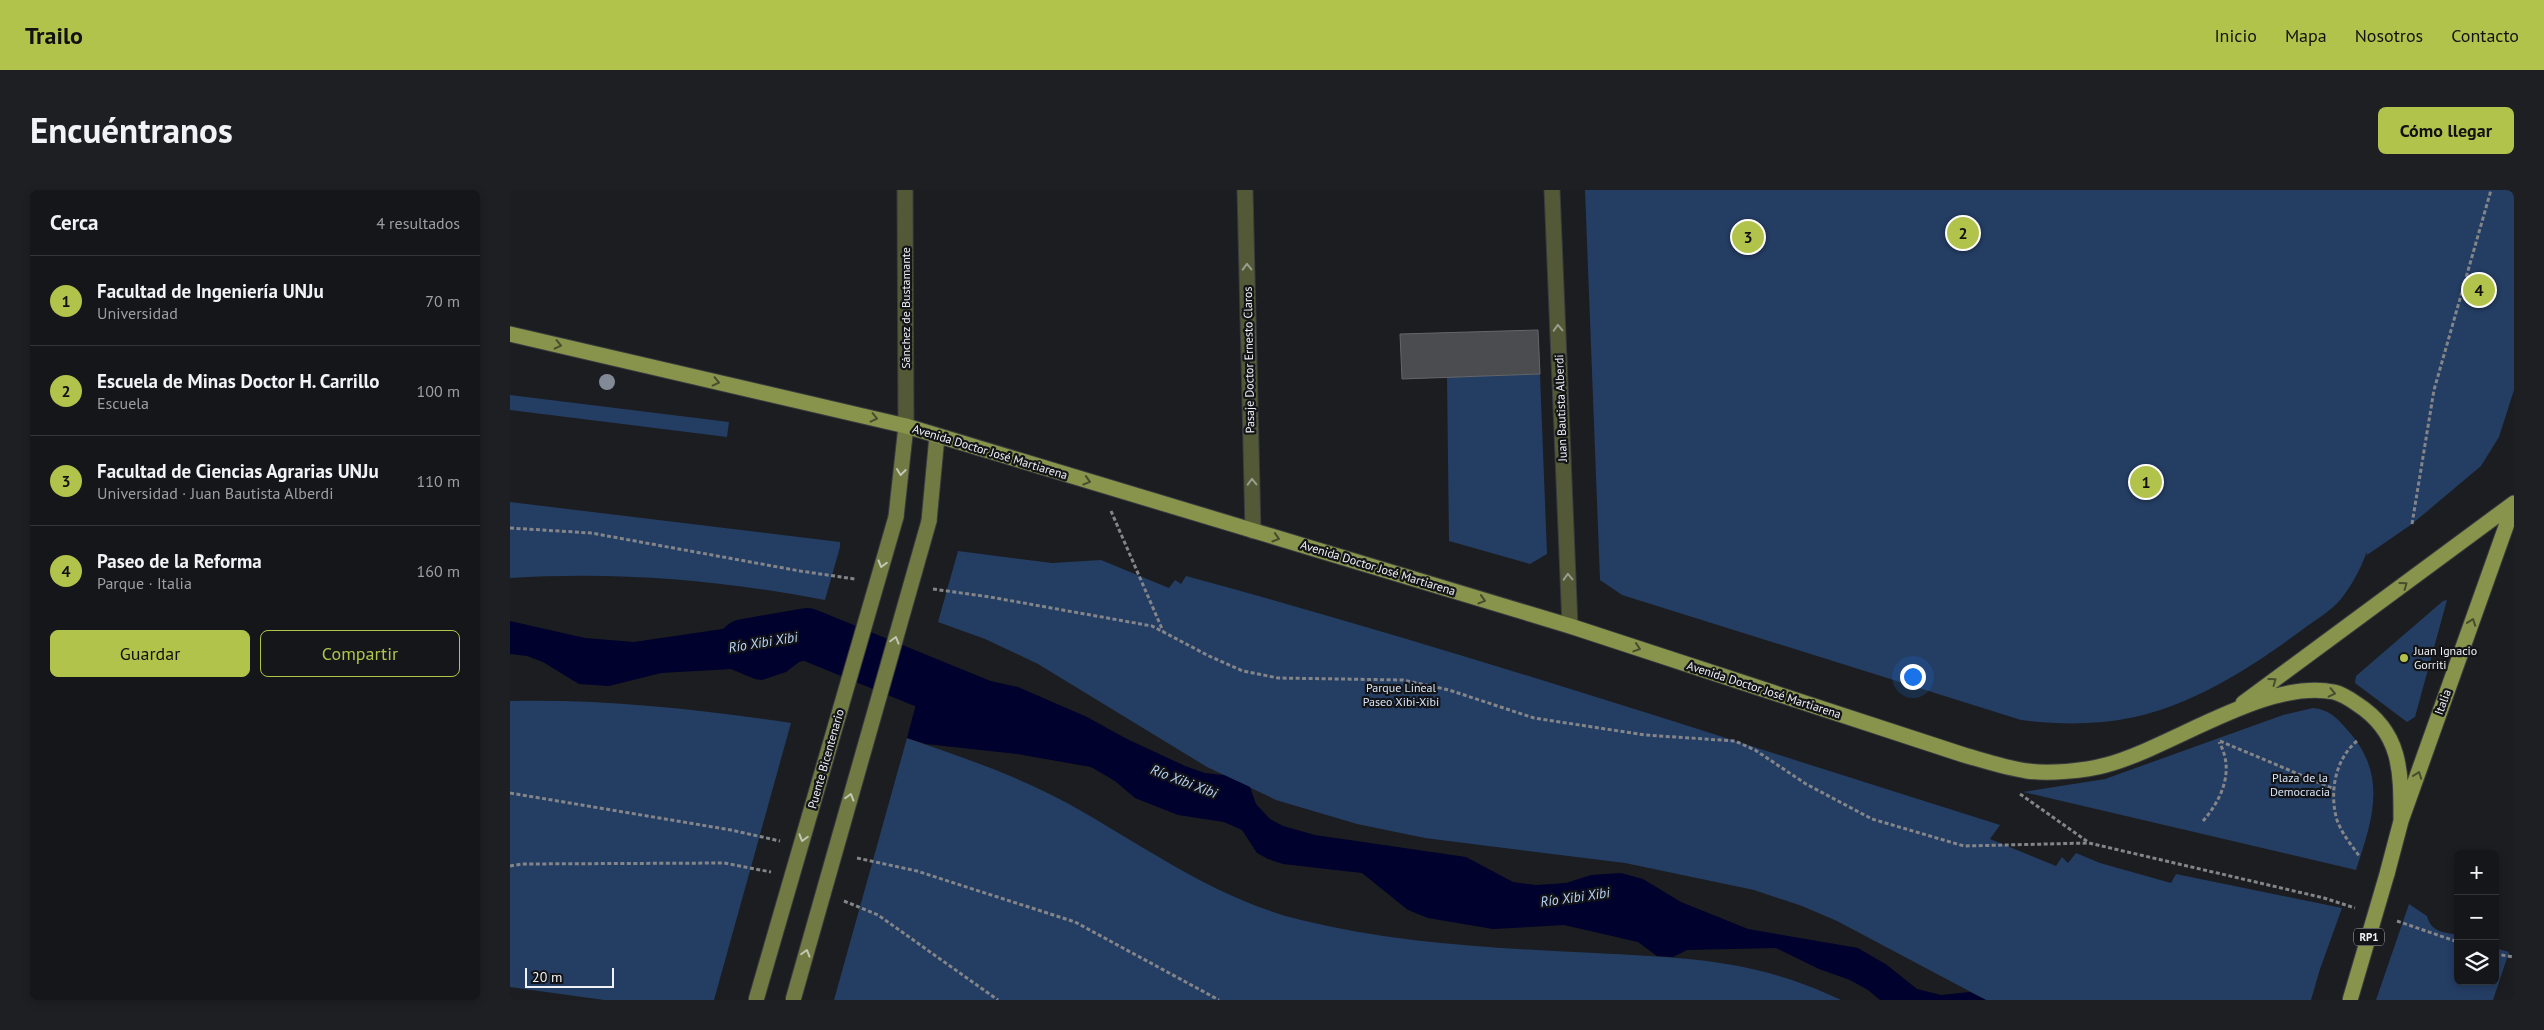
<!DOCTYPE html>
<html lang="es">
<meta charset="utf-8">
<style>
body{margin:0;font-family:"PT Sans",sans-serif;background:#1d1f22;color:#f1f3f6}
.controls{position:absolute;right:15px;bottom:15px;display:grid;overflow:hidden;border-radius:8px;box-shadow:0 2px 8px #0003}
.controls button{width:45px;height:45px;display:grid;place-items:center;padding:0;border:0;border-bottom:1px solid #333538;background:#141619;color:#f1f3f6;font:25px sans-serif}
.scale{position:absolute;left:15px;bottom:12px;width:89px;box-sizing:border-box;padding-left:5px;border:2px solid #eff1f4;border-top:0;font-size:14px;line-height:18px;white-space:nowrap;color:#eff1f4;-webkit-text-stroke:4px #121418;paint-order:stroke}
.you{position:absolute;left:1402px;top:486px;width:18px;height:18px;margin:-12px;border:4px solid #fff;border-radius:50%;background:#1a73e8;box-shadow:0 0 0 8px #1a73e833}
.badge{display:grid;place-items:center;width:32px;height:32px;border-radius:50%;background:#b2c34c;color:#111;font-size:16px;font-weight:700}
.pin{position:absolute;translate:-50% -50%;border:2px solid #fff;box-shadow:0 1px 5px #0006}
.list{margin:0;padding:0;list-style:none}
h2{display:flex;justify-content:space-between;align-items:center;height:65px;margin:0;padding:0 20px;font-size:21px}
h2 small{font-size:16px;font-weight:400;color:#9d9fa2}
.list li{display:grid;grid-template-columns:32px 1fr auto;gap:15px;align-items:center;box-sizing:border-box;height:90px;padding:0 20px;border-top:1px solid #333538}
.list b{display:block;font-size:19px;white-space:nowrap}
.list p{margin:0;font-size:16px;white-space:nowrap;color:#9d9fa2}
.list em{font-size:16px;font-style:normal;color:#9d9fa2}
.actions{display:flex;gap:10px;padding:15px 20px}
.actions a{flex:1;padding:11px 0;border:1px solid #b2c34c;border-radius:8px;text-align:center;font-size:18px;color:#b2c34c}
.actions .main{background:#b2c34c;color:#111}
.icon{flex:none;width:28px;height:28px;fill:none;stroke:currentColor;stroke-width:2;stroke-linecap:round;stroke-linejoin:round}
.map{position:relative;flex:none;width:2004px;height:810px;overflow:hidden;border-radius:8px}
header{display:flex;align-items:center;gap:30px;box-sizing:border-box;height:70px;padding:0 25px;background:#b2c34c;color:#111}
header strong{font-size:24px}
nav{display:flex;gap:28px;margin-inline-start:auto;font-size:18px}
.intro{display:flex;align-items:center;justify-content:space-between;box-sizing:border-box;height:120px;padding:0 30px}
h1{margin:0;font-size:35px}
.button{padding:12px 22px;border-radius:8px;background:#b2c34c;color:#111;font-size:18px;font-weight:700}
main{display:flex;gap:30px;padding:0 30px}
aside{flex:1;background:#141619;border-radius:8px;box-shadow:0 2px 8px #0003}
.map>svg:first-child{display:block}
.green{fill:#243d63}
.water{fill:#00012c}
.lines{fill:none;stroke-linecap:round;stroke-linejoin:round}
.river{stroke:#00012c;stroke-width:52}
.building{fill:#4a4c50;stroke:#63666a}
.street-casing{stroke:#393b3f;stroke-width:17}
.secondary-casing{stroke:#393b3f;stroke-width:17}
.primary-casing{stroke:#393b3f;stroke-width:17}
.path{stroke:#838589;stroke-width:3;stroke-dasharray:4 2.5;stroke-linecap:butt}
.street{stroke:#535837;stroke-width:15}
.secondary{stroke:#717a43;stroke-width:15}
.primary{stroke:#88934b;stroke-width:15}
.secondary-bridge-casing{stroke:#393b3f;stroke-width:17;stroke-linecap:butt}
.primary-bridge-casing{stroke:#393b3f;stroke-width:17;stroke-linecap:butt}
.secondary-bridge{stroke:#717a43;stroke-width:15}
.primary-bridge{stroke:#88934b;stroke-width:15}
.tree{fill:#838a97}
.oneway{stroke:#999d8c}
.oneway2{stroke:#474d2f}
.oneway3{stroke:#c3c7b6}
.poi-dot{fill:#b2c34c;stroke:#121418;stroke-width:2}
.labels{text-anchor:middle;stroke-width:4.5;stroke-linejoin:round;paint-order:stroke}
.shield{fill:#121418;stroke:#adafb2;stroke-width:1}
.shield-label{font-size:11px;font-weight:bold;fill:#eff1f4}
.street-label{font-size:12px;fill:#eff1f4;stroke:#121418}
.poi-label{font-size:12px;fill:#eff1f4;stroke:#121418;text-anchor:start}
.park-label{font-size:12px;fill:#d8e4f7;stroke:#121418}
.water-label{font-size:14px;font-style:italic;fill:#b8d1f6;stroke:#121418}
</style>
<header>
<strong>Trailo</strong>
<nav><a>Inicio</a><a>Mapa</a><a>Nosotros</a><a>Contacto</a></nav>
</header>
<div class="intro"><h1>Encuéntranos</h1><a class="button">Cómo llegar</a></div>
<main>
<aside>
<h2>Cerca<small>4 resultados</small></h2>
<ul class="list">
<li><span class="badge">1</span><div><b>Facultad de Ingeniería UNJu</b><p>Universidad</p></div><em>70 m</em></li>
<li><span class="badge">2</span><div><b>Escuela de Minas Doctor H. Carrillo</b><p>Escuela</p></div><em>100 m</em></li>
<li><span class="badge">3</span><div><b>Facultad de Ciencias Agrarias UNJu</b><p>Universidad · Juan Bautista Alberdi</p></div><em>110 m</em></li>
<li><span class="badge">4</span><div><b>Paseo de la Reforma</b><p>Parque · Italia</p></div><em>160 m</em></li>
</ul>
<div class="actions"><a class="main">Guardar</a><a>Compartir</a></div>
</aside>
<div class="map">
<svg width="2004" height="810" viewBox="0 0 2004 810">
<rect width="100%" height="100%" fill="#1b1d21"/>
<path class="green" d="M1075,0H2004V200L1989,247L1971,276L1902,334L1857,365V362C1850,379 1843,394 1831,409C1822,420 1807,429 1796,437C1745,475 1687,513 1625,527C1587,535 1549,535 1511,530L1112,405L1090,390Z
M1030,184L1037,364L1020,374L939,351L937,187Z
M0,205L219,232L217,247L0,220Z
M0,312L330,352V357L315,410C210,390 107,381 0,388Z
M448,361L542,373L591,370L659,398L665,390L671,394L676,386C950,460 1219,550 1490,635L1480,649L1546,676L1552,667L1558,673L1566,663L1590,673L1661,693L1666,684L1832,718L1810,779L1801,810H1476L1327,731L1292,716L1244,700L1115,673L915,648L847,634L766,610L697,577L528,474L475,449L428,432Z
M1937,410L1905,527L1897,532L1845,493L1846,486L1933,411Z
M0,511C95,509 188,519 281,533L204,810H94L0,797Z
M1803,518C1821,520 1829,530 1840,543C1878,587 1862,631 1846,680L1513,602L1595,589L1773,525Z
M397,548C451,567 506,585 557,613C633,655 705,709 791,730C888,754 986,758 1085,763C1178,768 1245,769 1331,810H324Z
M1899,714L1917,726C1921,742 1933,742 1948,745V791H1985V758L1999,762L1983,810H1866Z"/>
<path class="water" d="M267,424H289L310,428L301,463L276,482L252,490L245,489L221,479L151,483L99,496L69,494L33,472L17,466L0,464V431L75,448L124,452L219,438Z
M416,477L508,497L577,527L617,549L675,576L695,583L714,585L740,597L746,614L760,629L773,636L805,645L956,667L1003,692L1026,695L1056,693L1081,685L1111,683L1133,689L1171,712L1238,739L1348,758L1377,775L1407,799L1431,805L1460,802L1476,810H1370L1358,800L1340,790L1309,779L1266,758L1177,760L1163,767L1147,766L1128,752L1054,735L983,739L918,728L898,720L852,683L773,674L758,669L747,663L732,640L714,632L668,625L625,608L605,591L581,577L507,564L416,554L397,548Z"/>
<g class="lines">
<path class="river" d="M234,455L297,444L478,518"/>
</g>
<path class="building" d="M1028,140L1030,184L892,189L890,144Z"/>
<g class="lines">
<defs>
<path id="street" d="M395,0L396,236
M735,0L743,341
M1042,0L1060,436"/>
<path id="secondary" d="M386,327L396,236
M419,331L427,246"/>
<path id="primary" d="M0,144L396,236L1060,436L1454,565C1475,571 1496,578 1517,581C1538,584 1575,581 1596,575C1661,558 1756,488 1824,502C1832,504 1840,509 1847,514C1892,543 1891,582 1891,631
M1733,513L2004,313
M1877,684L1891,631L2004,314"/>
</defs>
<use href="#street" class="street-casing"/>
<use href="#secondary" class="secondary-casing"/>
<use href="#primary" class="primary-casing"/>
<path class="path" d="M601,321L653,441
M1902,334L1924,200L1981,0
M0,338L81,343L290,381L345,389
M423,399L480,407L642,436L699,466L733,481L768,488L893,490L939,500L1024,528L1135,545L1225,551L1245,560L1296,594L1362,629L1454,656L1579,653L1814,708L1845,718
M1710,551L1824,599
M1847,551C1825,569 1819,603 1827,630C1832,644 1842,656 1850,667
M0,603L221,640L270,651
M1510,604L1578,652
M1693,631C1712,609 1725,580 1709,552
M347,668L407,681L565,732L709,810
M0,676L12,674L214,673L261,682
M334,711L368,725L488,810
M1887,731L1948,752
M1985,764L2004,767"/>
<use href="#street" class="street"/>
<use href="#secondary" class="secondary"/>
<use href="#primary" class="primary"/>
<defs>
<path id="secondary-bridge" d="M246,810L386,327
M283,810L419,331"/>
<path id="primary-bridge" d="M1840,810L1877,684"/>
</defs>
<use href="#secondary-bridge" class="secondary-bridge-casing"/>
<use href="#primary-bridge" class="primary-bridge-casing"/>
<use href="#secondary-bridge" class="secondary-bridge"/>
<use href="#primary-bridge" class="primary-bridge"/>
</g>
<circle class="tree" cx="97" cy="192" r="8"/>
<defs><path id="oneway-chevron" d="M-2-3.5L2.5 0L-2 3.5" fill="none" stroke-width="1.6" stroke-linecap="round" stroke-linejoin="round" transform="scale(1.25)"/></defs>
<g class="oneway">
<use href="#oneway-chevron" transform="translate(737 77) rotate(-91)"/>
<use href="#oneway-chevron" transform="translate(1048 138) rotate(-92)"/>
<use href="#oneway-chevron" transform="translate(742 292) rotate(-91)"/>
<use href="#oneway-chevron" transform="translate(1058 387) rotate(-92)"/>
</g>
<g class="oneway2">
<use href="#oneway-chevron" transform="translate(48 155) rotate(13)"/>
<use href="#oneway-chevron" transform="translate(206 192) rotate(13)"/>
<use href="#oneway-chevron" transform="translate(364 228) rotate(13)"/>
<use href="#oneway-chevron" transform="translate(577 291) rotate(17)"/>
<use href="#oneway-chevron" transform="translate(766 348) rotate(17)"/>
<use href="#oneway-chevron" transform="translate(1894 395) rotate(-36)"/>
<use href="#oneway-chevron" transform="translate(972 410) rotate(17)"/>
<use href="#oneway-chevron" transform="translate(1962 432) rotate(-70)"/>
<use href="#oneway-chevron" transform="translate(1127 458) rotate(18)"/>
<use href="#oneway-chevron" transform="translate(1763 491) rotate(-36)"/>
<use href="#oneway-chevron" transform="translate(1822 503) rotate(13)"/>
<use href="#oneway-chevron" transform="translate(1908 585) rotate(-70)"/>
</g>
<g class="oneway3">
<use href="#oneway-chevron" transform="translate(391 282) rotate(97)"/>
<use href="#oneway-chevron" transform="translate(372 374) rotate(106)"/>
<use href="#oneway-chevron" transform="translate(385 450) rotate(-74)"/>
<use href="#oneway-chevron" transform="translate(340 607) rotate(-74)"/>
<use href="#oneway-chevron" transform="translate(293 648) rotate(106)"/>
<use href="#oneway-chevron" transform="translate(296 763) rotate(-74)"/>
</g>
<circle class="poi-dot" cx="1894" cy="468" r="5"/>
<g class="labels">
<rect class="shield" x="1844" y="738.5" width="30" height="17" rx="4"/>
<g class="shield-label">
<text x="1859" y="751">RP1</text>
</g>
<g class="street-label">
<text transform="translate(396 118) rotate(-90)" y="4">Sánchez de Bustamante</text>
<text transform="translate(739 170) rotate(-91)" y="4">Pasaje Doctor Ernesto Claros</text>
<text transform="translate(1051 218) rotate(-92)" y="4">Juan Bautista Alberdi</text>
<text transform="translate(480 262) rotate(17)" y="4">Avenida Doctor José Martiarena</text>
<text transform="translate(868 378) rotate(17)" y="4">Avenida Doctor José Martiarena</text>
<text transform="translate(1254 500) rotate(18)" y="4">Avenida Doctor José Martiarena</text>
<text transform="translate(1933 512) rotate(-70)" y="4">Italia</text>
<text transform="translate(316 569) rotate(-74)" y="4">Puente Bicentenario</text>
</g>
<g class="poi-label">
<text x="1904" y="465">Juan Ignacio<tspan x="1904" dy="14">Gorriti</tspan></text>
</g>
<g class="park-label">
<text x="891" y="502">Parque Lineal<tspan x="891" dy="14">Paseo Xibi-Xibi</tspan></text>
<text x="1790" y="592">Plaza de la<tspan x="1790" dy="14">Democracia</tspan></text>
</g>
<g class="water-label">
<text transform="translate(253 452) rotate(-9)" y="5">Río Xibi Xibi</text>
<text transform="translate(674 591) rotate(21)" y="5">Río Xibi Xibi</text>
<text transform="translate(1065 707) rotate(-8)" y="5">Río Xibi Xibi</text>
</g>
</g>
</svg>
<div class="controls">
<button>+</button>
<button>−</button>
<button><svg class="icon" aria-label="layers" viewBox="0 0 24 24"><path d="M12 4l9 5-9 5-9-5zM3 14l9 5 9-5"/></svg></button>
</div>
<div class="scale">20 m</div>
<div class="you"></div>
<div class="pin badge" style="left:1636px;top:292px">1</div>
<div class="pin badge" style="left:1453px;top:43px">2</div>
<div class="pin badge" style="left:1238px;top:47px">3</div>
<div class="pin badge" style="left:1969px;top:100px">4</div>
</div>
</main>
